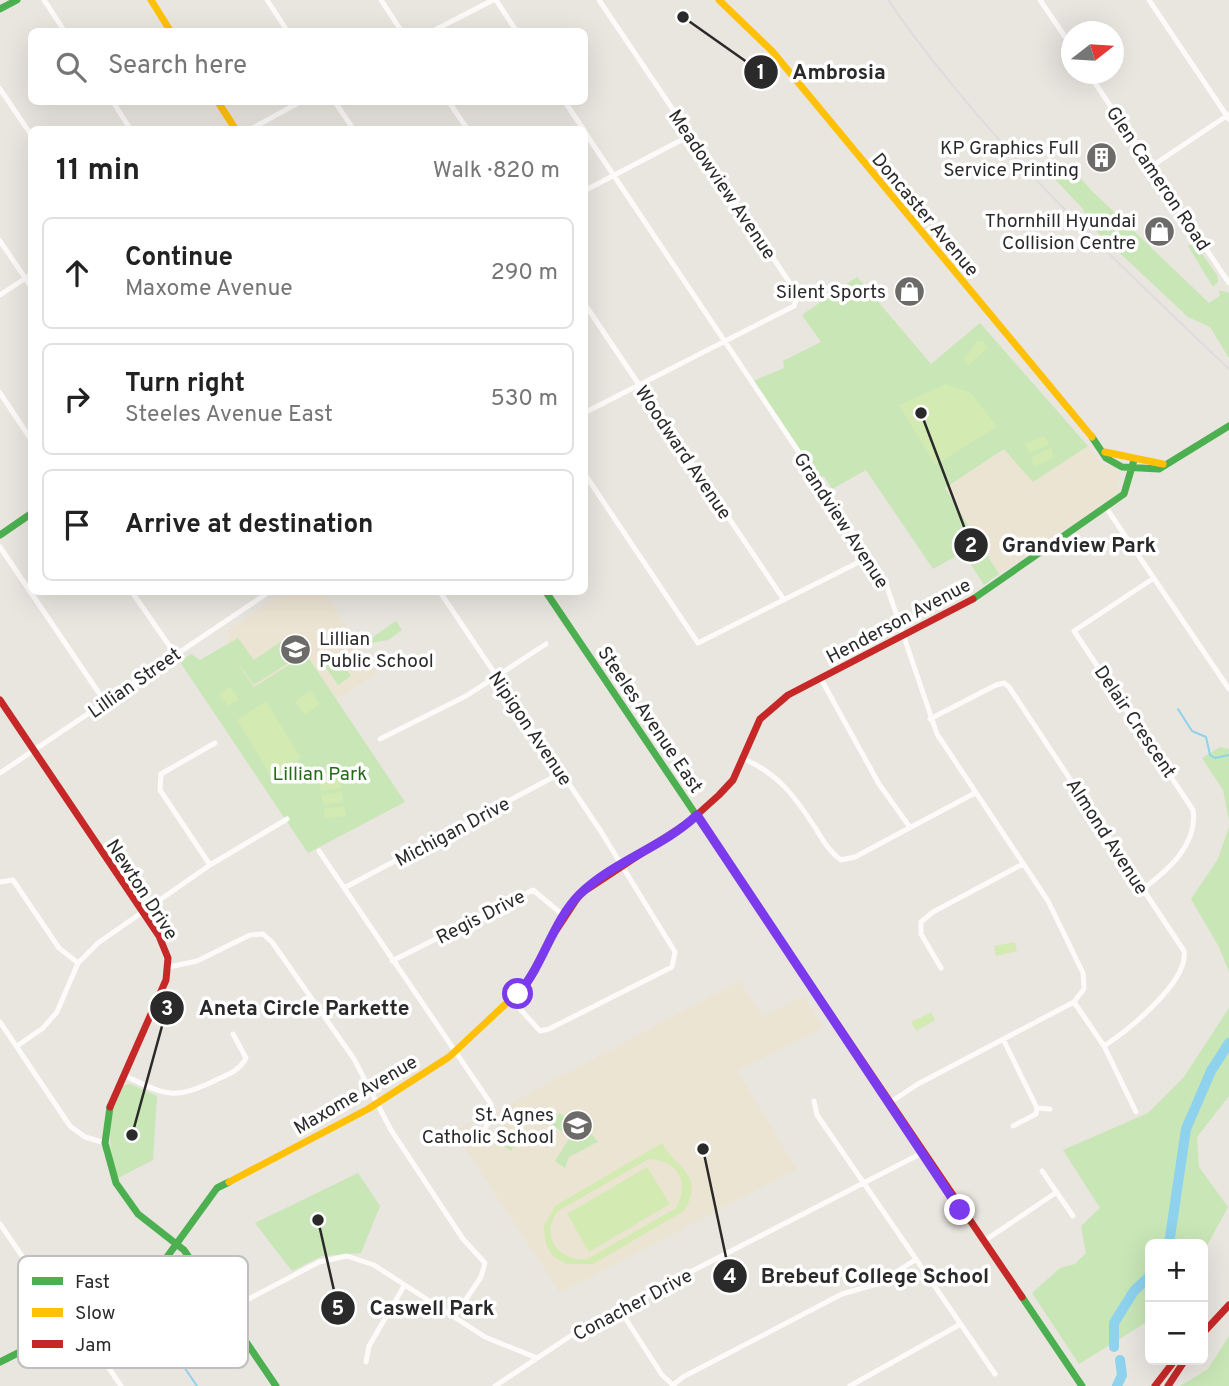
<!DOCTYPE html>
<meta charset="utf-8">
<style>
body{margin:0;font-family:Overpass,sans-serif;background:#f2f2f2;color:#222}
.controls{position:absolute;right:21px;bottom:21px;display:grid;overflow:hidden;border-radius:10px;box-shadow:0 7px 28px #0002}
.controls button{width:63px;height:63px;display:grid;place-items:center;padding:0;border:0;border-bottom:2px solid #e0e0e0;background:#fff;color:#222;font:35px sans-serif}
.compass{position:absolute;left:1061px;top:21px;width:63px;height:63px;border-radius:50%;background:#fff;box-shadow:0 7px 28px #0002;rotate:73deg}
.stop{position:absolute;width:21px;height:21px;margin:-16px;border:5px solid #7c3aed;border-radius:50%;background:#fff}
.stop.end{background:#7c3aed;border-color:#fff;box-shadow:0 2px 7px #0008}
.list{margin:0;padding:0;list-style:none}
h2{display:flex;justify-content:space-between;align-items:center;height:91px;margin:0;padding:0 28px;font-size:30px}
h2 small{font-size:23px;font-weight:400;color:#767676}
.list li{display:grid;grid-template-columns:46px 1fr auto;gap:21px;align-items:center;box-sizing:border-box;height:112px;margin:0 14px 14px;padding:0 14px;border:2px solid #e0e0e0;border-radius:10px}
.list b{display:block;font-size:26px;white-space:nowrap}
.list p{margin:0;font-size:23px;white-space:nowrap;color:#767676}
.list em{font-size:23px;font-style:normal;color:#767676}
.icon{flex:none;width:38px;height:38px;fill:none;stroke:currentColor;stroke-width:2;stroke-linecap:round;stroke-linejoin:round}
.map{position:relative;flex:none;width:1229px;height:1386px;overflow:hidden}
.search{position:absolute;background:#fff;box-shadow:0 7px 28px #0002;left:28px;top:28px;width:560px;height:77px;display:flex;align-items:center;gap:18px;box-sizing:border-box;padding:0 24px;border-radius:10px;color:#767676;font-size:26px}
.panel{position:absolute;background:#fff;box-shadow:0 7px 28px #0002;left:28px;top:126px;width:560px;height:469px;border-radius:10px}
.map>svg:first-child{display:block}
.education{fill:#ece4d3}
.green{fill:#c8e6b6}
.pitch{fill:#d4eab3;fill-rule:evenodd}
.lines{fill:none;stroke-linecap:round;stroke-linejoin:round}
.stream{stroke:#8ed2ee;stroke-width:2}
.river{stroke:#8ed2ee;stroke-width:10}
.street{stroke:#fcfbfa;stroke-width:5}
.fast{stroke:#4caf50;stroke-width:7}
.slow{stroke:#ffc107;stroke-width:7}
.jam{stroke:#c62828;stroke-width:7}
.rail{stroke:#dddcde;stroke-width:2}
.route{stroke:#7c3aed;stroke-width:9}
.labels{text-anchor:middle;stroke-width:7;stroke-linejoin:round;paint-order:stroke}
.poi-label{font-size:19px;fill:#2a2a2a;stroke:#fff;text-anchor:end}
.street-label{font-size:19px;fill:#2a2a2a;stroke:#fff}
.park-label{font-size:19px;fill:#246b16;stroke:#fff}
.key{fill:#fff;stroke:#bfbfbf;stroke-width:2}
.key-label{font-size:19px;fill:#2a2a2a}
.leader{fill:none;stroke:#2a2a2a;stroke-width:2.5}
.callout-dot{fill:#2a2a2a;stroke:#fff;stroke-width:2.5}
.mark-label{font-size:21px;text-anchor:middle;font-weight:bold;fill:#fff}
.callout-label{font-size:21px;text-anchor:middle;font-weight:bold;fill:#2a2a2a;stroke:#fff;stroke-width:7;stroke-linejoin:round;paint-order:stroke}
</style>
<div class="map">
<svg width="1229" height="1386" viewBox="0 0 1229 1386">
<rect width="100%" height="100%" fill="#e9e5df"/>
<path class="education" d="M1088,446L1102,464L1116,468L1120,475L1117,494L999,574L945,488L1005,449L1033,482Z
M286,592H323L378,673L336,699L305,654L254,687L226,645L230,638L228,630Z
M739,981L763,1016L804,996L823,1028L737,1071L797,1169L560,1293L454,1131L473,1121L472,1142L488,1146L496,1141L500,1109Z"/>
<path class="green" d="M1066,162L1091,190L1209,303L1220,296L1219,290L1229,293V358L1210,327L1188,317L1091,226L1083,209L1050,174Z
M1194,243L1217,275L1218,282L1213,287L1188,246Z
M857,277L931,364L980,323L1088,446L1033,482L1004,449L945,488L999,574L984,585L963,552L933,569L866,470L832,489L824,476L818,479L753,381L784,368L783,361L821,342L802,315Z
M396,621L402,630L388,640L371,643L373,637Z
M292,634L304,653L254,685L231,653L254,687L306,654L405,802L308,853L180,662L191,654L200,660L238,638L254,660Z
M336,653L351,676L338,685L322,662Z
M1220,747L1229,749V820L1223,790L1202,758Z
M1229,827V972L1219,947L1191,899L1218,859Z
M1229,1008V1096L1197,1137L1199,1167L1228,1207L1203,1253V1244H1150V1320L1079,1364L1032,1293L1060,1268L1075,1264L1086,1253L1081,1226L1100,1208L1063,1150L1148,1113L1184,1077Z
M130,1084L157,1096L153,1160L118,1178C108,1148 105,1113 124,1085Z
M559,1113L586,1127L598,1142L569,1157L565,1168L555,1161L570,1137L552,1125Z
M504,1128L520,1137L511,1151L499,1143Z
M358,1173L380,1206L361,1253L322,1256L292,1271L255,1223Z
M1229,1336V1386H1180L1208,1369Z"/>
<path class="pitch" d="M977,341H983L988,348L968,365L964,360Z
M946,384L971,393L997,427L935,465L899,405Z
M1045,436L1049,445L1029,453L1025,444Z
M1051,448L1054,458L1034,466L1031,457Z
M230,687L239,699L228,706L218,694Z
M310,690L320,704L305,715L295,702Z
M266,701L301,758L271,776L237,720Z
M340,778L341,788L321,791L319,781Z
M342,792L343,802L323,805L321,795Z
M344,806L346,816L325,819L323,809Z
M1015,942L1017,951L996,956L994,946Z
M931,1012L935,1020L916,1031L911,1022Z
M662,1143C676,1169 706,1174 684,1211L593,1264H566L553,1256L546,1245L544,1226L555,1206ZM649,1159C679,1161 690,1182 676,1208L587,1259C559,1262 539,1236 558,1211Z
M647,1167L670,1204L589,1252L567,1214Z"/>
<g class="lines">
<path class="stream" d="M1178,709L1192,731L1206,737L1210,755L1215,758L1229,755
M142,1305L197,1386"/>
<path class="river" d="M1169,1244L1186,1129L1211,1071L1229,1043
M1114,1347V1323L1134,1291L1150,1276
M1117,1386L1122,1375L1120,1360"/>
<path class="street" d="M44,0L65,32
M267,0L288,32
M381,0L402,32
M496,0L517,32
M1040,0L1072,47
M1149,0L1229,119
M431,32L493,0
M1089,74L1229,283
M0,89L32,136
M113,102L131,130
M335,102L354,130
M449,102L468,130
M565,102L584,130
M249,130L300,102
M584,131L885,581L937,734L1048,901L1083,973L1084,989L1074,1002L918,1084L889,1103
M1152,166L1228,115
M584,191L689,136
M0,241L32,288
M0,295L32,274
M584,303L784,600
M0,393L32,441
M584,413L794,306L797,298L794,289L599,0
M584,473L698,643L869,557
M1107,509L1229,689
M0,547L105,702
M132,592L175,654
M440,592L600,830L675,952L672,967L549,1029L540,1031L512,1000
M821,679L879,784L909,826
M930,719L996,685L1004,683L1009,687L1184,951C1189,982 1127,1031 1104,1046
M380,739L466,696L546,644
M744,759C777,773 794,795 814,826C822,838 828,851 841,860L855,857L975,793
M0,773L269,592
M319,851L491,1104L493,1112L483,1133
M210,865L160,790L161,774L215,743
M0,882L13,880L59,948L78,963
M344,888L561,773
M1143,889C1168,870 1198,845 1193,810L1074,631L1154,578
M392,961L533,890L563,915
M169,967L197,961L250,935L263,934L272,942L354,1059L391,1130L463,1239L485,1263L481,1277L454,1317
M941,968L921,934V922L933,912L1023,864
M1074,1002L1104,1046L1136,1112
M0,1022L70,1126L85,1137L105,1143
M1003,1039L1037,1108
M17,1046L43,1028L57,1012L78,963L98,943L210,865L287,819
M123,1075C165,1094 172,1102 216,1080C229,1074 239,1071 246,1058L233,1034
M814,1101L817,1115L995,1374
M1013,1126L1036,1114L1037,1108L1050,1109
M1042,1171L1073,1216
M0,1224L71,1327
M984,1241L1057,1192
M620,1310L662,1375L673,1385L683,1377L842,1294L877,1284L915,1260
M226,1311L319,1262L347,1256L374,1265L485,1337L537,1358
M79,1324L121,1386
M366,1362L369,1346L404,1286
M495,1386L587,1325L922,1153
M850,1386L959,1325"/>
<path class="fast" d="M0,9L17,0
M1092,437L1106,458L1122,467L1159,469L1229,426
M0,535L32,513
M546,592L758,907
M973,599L1124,494L1134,460
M110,1107L105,1143L116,1183L138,1214L184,1250L276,1386
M1022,1297L1082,1386
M0,1362L143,1290L217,1188L229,1182"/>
<path class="slow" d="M151,0L171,32
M719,0L772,51L1092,437
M218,102L236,130
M1105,452L1163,464
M229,1182L368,1109L449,1057L527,984L553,935"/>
<path class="jam" d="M0,700L159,936L168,958L166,980L110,1107
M758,907L1022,1297
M553,935L580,894L689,822L719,795L733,780L760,719L788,695L973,599
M1203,1333L1229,1305
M1155,1386L1175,1360
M1168,1386L1185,1360"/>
<path class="rail" d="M888,0C984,139 1107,253 1229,369"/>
</g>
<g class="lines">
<path class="route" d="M518,994C544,964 552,922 580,894C614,861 663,847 697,815L960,1210"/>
</g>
<defs>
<symbol id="building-disc" viewBox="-11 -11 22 22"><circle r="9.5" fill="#6d6b69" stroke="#fff"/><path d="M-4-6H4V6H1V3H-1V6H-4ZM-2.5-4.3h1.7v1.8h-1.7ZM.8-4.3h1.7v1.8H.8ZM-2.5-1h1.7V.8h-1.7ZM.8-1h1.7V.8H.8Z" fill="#fff"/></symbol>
<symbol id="shop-disc" viewBox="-11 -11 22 22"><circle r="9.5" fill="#6d6b69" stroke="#fff"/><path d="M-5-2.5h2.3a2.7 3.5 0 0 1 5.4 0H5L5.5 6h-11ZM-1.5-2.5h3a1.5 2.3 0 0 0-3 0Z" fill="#fff"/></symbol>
<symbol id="school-disc" viewBox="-11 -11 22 22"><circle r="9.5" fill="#6d6b69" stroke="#fff"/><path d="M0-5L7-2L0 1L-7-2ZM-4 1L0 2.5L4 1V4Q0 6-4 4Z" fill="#fff"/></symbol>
</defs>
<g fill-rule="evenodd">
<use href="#building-disc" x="1084" y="140" width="35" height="35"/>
<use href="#shop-disc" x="1142" y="214" width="35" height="35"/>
<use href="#shop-disc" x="892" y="274" width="35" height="35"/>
<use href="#school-disc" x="278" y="632" width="35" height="35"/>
<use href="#school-disc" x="560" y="1108" width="35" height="35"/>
</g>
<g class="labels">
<g class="poi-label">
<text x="1079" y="154">KP Graphics Full<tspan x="1079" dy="22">Service Printing</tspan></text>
<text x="1136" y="227">Thornhill Hyundai<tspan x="1136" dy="22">Collision Centre</tspan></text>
<text x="886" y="298">Silent Sports</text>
<text x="319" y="645" text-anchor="start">Lillian<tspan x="319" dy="22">Public School</tspan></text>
<text x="554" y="1121">St. Agnes<tspan x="554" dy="22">Catholic School</tspan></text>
</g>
<g class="street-label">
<text transform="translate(1159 178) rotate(56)" y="7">Glen Cameron Road</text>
<text transform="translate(723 184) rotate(56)" y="7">Meadowview Avenue</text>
<text transform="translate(926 214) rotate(50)" y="7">Doncaster Avenue</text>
<text transform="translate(684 452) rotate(56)" y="7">Woodward Avenue</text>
<text transform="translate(842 520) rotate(57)" y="7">Grandview Avenue</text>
<text transform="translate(898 620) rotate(-28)" y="7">Henderson Avenue</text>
<text transform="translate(134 682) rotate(-35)" y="7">Lillian Street</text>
<text transform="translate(651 719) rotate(56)" y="7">Steeles Avenue East</text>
<text transform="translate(1136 721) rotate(56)" y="7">Delair Crescent</text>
<text transform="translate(531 728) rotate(56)" y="7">Nipigon Avenue</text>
<text transform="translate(452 831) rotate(-28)" y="7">Michigan Drive</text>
<text transform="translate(1108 836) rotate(57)" y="7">Almond Avenue</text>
<text transform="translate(143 889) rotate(57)" y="7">Newton Drive</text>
<text transform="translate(480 916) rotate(-27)" y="7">Regis Drive</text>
<text transform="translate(355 1094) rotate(-30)" y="7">Maxome Avenue</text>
<text transform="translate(632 1304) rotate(-28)" y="7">Conacher Drive</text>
</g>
<g class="park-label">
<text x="320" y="780">Lillian Park</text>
</g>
</g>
<rect x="18" y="1256" width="230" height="112" rx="10" class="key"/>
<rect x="32" y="1277" width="31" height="8" fill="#4caf50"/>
<rect x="32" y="1308" width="31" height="9" fill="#ffc107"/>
<rect x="32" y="1340" width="31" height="8" fill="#c62828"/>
<g class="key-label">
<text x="75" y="1288">Fast</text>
<text x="75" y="1319">Slow</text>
<text x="75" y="1351">Jam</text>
</g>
<path class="leader" d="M683 17L761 72M921 413L971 545M132 1135L167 1008M703 1149L730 1276M318 1220L338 1308"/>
<g class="callout-dot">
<circle cx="683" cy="17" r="7"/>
<circle cx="921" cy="413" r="7"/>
<circle cx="132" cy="1135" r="7"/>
<circle cx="703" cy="1149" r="7"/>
<circle cx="318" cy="1220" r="7"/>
<circle cx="761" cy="72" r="18"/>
<circle cx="971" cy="545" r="18"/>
<circle cx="167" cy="1008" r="18"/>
<circle cx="730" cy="1276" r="18"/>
<circle cx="338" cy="1308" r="18"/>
</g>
<g class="mark-label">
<text x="761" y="79">1</text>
<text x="971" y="552">2</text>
<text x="167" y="1015">3</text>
<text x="730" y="1283">4</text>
<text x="338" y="1315">5</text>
</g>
<g class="callout-label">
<text x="839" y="79">Ambrosia</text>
<text x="1079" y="552">Grandview Park</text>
<text x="304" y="1015">Aneta Circle Parkette</text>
<text x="875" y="1283">Brebeuf College School</text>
<text x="432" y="1315">Caswell Park</text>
</g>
</svg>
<div class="controls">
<button>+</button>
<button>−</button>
</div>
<svg class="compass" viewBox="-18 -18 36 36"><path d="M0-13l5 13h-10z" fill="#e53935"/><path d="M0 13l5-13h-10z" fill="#767676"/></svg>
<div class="stop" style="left:518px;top:994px"></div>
<div class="stop end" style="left:960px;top:1210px"></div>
<div class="search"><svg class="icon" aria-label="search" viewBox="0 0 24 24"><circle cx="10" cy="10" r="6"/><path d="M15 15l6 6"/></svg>Search here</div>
<section class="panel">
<h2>11 min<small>Walk · 820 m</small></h2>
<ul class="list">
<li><svg class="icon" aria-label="ahead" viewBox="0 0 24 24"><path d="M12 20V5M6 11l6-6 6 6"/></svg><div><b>Continue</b><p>Maxome Avenue</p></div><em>290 m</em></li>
<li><svg class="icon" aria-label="right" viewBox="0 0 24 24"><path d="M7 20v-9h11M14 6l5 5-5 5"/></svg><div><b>Turn right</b><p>Steeles Avenue East</p></div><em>530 m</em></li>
<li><svg class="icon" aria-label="arrive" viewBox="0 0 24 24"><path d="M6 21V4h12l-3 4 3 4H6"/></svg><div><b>Arrive at destination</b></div></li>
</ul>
</section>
</div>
